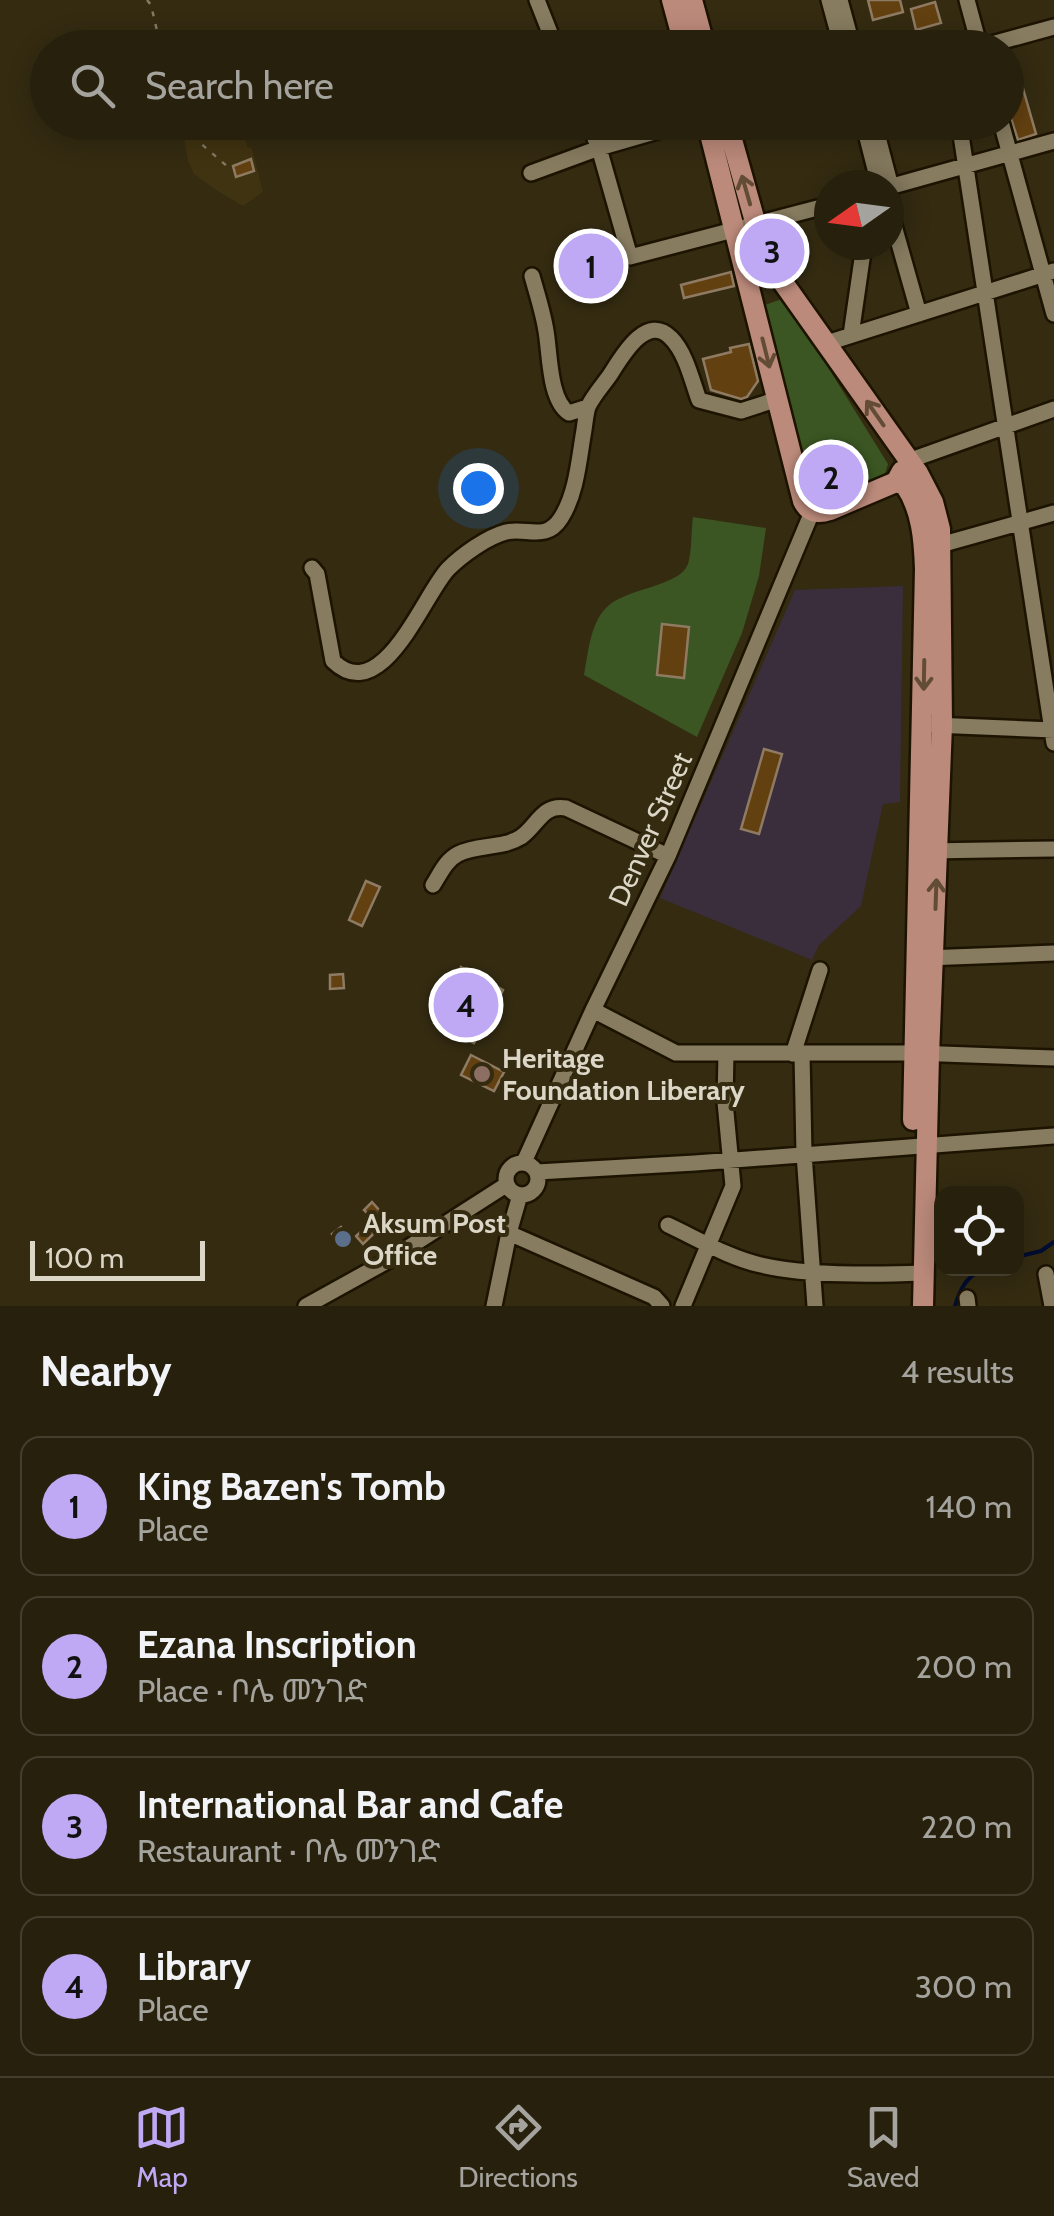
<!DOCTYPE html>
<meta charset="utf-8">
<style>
body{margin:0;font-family:Cabin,"Noto Sans Ethiopic",sans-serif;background:#332d1b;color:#f1f3f6}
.controls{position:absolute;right:30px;bottom:30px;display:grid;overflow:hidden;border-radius:20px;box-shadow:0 5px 25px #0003}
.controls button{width:90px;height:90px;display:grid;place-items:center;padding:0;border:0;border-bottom:2px solid #433e2e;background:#27200d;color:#f1f3f6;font:50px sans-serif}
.compass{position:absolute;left:814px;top:170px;width:90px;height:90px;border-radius:50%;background:#27200d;box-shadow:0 5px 25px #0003;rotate:256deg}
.scale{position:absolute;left:30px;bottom:25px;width:175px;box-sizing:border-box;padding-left:10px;border:5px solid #dcd6c7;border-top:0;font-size:28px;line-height:35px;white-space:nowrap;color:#dcd6c7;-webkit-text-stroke:8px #342b11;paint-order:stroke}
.you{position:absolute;left:478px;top:488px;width:35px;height:35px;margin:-25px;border:8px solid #fff;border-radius:50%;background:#1a73e8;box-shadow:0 0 0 15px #1a73e833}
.badge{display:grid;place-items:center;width:65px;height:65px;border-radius:50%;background:#bfa8f4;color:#111;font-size:32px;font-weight:700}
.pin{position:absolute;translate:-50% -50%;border:5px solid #fff;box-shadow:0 2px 10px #0006}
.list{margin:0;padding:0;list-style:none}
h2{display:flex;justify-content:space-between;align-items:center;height:130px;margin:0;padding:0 40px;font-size:42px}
h2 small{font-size:32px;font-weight:400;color:#a4a39d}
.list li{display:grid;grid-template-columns:65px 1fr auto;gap:30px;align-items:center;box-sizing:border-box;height:140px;margin:0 20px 20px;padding:0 20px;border:2px solid #433e2e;border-radius:20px}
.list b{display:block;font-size:38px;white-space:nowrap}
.list p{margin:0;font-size:32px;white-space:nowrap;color:#a4a39d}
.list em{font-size:32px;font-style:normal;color:#a4a39d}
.icon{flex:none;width:55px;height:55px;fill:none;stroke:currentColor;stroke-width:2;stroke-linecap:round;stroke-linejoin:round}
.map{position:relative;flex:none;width:1054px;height:1306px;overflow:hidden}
.search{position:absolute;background:#27200d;box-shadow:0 5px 25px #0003;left:30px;right:30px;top:30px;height:110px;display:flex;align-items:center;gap:25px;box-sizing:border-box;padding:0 35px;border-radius:55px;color:#a4a39d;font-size:38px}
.sheet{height:770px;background:#27200d}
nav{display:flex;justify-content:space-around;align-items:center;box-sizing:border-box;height:140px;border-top:2px solid #433e2e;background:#27200d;font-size:28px;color:#a4a39d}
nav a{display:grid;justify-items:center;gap:5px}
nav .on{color:#bfa8f4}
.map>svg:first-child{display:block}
.built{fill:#403311}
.education{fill:#3b2e3c}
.green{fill:#3b5622}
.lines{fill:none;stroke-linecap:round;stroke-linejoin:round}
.stream{stroke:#000d31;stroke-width:4}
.building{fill:#624010;stroke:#8f7b63;stroke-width:2.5}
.minor-casing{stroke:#1c1300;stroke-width:20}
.major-casing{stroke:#1c1300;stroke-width:25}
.path{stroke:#827a65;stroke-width:2.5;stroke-dasharray:5 8;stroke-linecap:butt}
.minor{stroke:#877c60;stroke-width:15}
.major{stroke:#bb8a7b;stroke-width:20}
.oneway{stroke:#634c36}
.education-dot{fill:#8d6e63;stroke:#342b11;stroke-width:4}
.service-dot{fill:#5c6f8a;stroke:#342b11;stroke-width:4}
.labels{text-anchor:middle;stroke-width:8;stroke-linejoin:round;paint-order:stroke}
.street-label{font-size:28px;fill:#dcd6c7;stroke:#342b11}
.poi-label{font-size:28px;font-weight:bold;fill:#dcd6c7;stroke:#342b11;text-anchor:start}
</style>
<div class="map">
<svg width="1054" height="1306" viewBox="0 0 1054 1306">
<rect width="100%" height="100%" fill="#342b11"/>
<path class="built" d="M201,123H241L247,146L252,149L263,192L243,206L216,190L194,174L188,161L182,128Z"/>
<path class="education" d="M903,586L900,802L883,804L861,906L819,945L812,960L660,898L795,590Z"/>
<path class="green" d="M785,298L888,464L885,474L818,501L813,500L759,307Z
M693,517L766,528L759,576L742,633L697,737L584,675C588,654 590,624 606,608C624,588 680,587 688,564C692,550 691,531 693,517Z"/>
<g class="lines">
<path class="stream" d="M1016,1257L1041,1251L1054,1242
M955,1306C961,1287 966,1277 985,1268"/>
</g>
<path class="building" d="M868,0H900L903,12L873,20Z
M935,2L941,23L916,30L911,9Z
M1022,85L1036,134L1018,140L1006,103V90Z
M251,159L254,171L236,177L233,166Z
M598,252L606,267L583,280L575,265Z
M731,272L734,286L684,298L681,285Z
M749,344L758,381L747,397L741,399L711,390L703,359L731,352L730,348Z
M824 478a8 8 0 1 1 16 0a8 8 0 1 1-16 0Z
M662,624L689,627L684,678L657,675Z
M764,749L782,754L759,834L741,829Z
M366,881L380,887L362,926L349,920Z
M461,967L503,990L493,1011L496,1012L489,1026L484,1023L474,1043L434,1023Z
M343,974L344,988L330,989V975Z
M471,1055L504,1072L494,1091L461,1075Z
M372,1202L388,1220L363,1244L356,1236L374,1220L364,1210Z
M341,1227L352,1241L343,1248L332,1234Z"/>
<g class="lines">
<defs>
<path id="minor" d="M537,0L556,48
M829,0L842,48
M840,0L853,48
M967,0L980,48
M977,48L1054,27
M588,122L599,148L630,257L829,205
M863,122L877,177
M874,122L891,187L889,196
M959,122L1054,743
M1001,122L1054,314
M531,173L599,148L689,122
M889,187L1054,141
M889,208L919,314
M532,276C537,294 543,312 546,331C550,354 549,400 569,413L588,407
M851,335L864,245
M827,343L1054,271
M908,461L1054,409
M933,547L1054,513
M312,568L317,574L333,661C382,709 424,594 448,569C462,555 487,537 506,532C527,527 546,542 561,518C577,493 579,458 584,430C585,423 586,413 588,407C593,396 603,385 610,375C621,358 646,312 671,338C686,353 692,381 699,400L741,411L778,399
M933,725L1054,730
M928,851L1054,849
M433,885C440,874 446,860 458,854C478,844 502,849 521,837C538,825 542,804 566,808L668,856
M925,958L1054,953
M593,1010L676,1053H915L1054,1058
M793,1054L820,970
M802,1054L804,1154L815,1306
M524,1162L593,1010L668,856L812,512
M506 1179a16 16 0 1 1 32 0a16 16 0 1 1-32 0Z
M537,1172L695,1163L1054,1136
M668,1225C698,1239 729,1258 761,1265C810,1276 873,1275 923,1273
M509,1233L654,1297L662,1306
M1046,1274L1052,1306
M967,1298L968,1306
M306,1306L389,1260L506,1185
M494,1306L509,1233L520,1195
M683,1306L733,1186L725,1102L726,1053"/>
<path id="major" d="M672,0L685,48
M692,0L705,48
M707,122L803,501C809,513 818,514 830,510L896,482L902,471
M727,122L765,257L918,473L933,502L940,529L942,725L929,1055L923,1306
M896,482L905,485C922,510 924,540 925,569L913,1120"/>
</defs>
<use href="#minor" class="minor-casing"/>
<use href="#major" class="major-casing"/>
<path class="path" d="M147,0L151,5L161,48
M191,122L199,142L228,167"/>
<use href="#minor" class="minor"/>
<use href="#major" class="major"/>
</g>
<defs><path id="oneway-shaft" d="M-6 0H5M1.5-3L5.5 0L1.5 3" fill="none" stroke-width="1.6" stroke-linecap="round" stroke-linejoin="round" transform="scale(2.5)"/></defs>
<g class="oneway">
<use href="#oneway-shaft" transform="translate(746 190) rotate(-106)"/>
<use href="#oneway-shaft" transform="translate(766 353) rotate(76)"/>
<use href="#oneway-shaft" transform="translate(875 413) rotate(-125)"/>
<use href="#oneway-shaft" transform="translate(924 675) rotate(91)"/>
<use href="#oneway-shaft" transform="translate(936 894) rotate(-88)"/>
</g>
<circle class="education-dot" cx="482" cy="1074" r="10"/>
<circle class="service-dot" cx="343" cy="1239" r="10"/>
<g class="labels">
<g class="street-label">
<text transform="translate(650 829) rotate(-66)" y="10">Denver Street</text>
</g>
<g class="poi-label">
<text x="502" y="1068">Heritage<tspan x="502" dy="32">Foundation Liberary</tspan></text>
<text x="363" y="1233">Aksum Post<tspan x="363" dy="32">Office</tspan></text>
</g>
</g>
</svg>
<div class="controls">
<button><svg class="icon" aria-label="locate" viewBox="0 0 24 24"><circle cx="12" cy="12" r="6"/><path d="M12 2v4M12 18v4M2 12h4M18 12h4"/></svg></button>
</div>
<svg class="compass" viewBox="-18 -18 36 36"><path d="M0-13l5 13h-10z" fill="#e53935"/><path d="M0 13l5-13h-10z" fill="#a4a39d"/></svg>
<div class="scale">100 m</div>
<div class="you"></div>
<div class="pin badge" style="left:591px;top:266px">1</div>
<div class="pin badge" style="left:831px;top:477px">2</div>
<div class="pin badge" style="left:772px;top:251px">3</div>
<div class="pin badge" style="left:466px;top:1005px">4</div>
<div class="search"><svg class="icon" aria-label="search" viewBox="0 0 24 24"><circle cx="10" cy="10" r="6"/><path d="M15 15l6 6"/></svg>Search here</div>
</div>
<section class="sheet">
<h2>Nearby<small>4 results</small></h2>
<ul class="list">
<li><span class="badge">1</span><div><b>King Bazen's Tomb</b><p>Place</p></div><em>140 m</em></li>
<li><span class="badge">2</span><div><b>Ezana Inscription</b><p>Place · ቦሌ መንገድ</p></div><em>200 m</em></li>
<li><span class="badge">3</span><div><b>International Bar and Cafe</b><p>Restaurant · ቦሌ መንገድ</p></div><em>220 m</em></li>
<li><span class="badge">4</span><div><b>Library</b><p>Place</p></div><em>300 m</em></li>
</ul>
</section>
<nav>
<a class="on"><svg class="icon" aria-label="map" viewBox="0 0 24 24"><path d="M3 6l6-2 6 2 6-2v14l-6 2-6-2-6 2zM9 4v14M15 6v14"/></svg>Map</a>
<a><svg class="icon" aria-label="directions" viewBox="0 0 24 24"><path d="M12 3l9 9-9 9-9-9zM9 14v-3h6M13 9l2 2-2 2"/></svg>Directions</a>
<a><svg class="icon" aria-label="saved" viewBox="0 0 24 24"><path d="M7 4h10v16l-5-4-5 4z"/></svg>Saved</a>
</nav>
